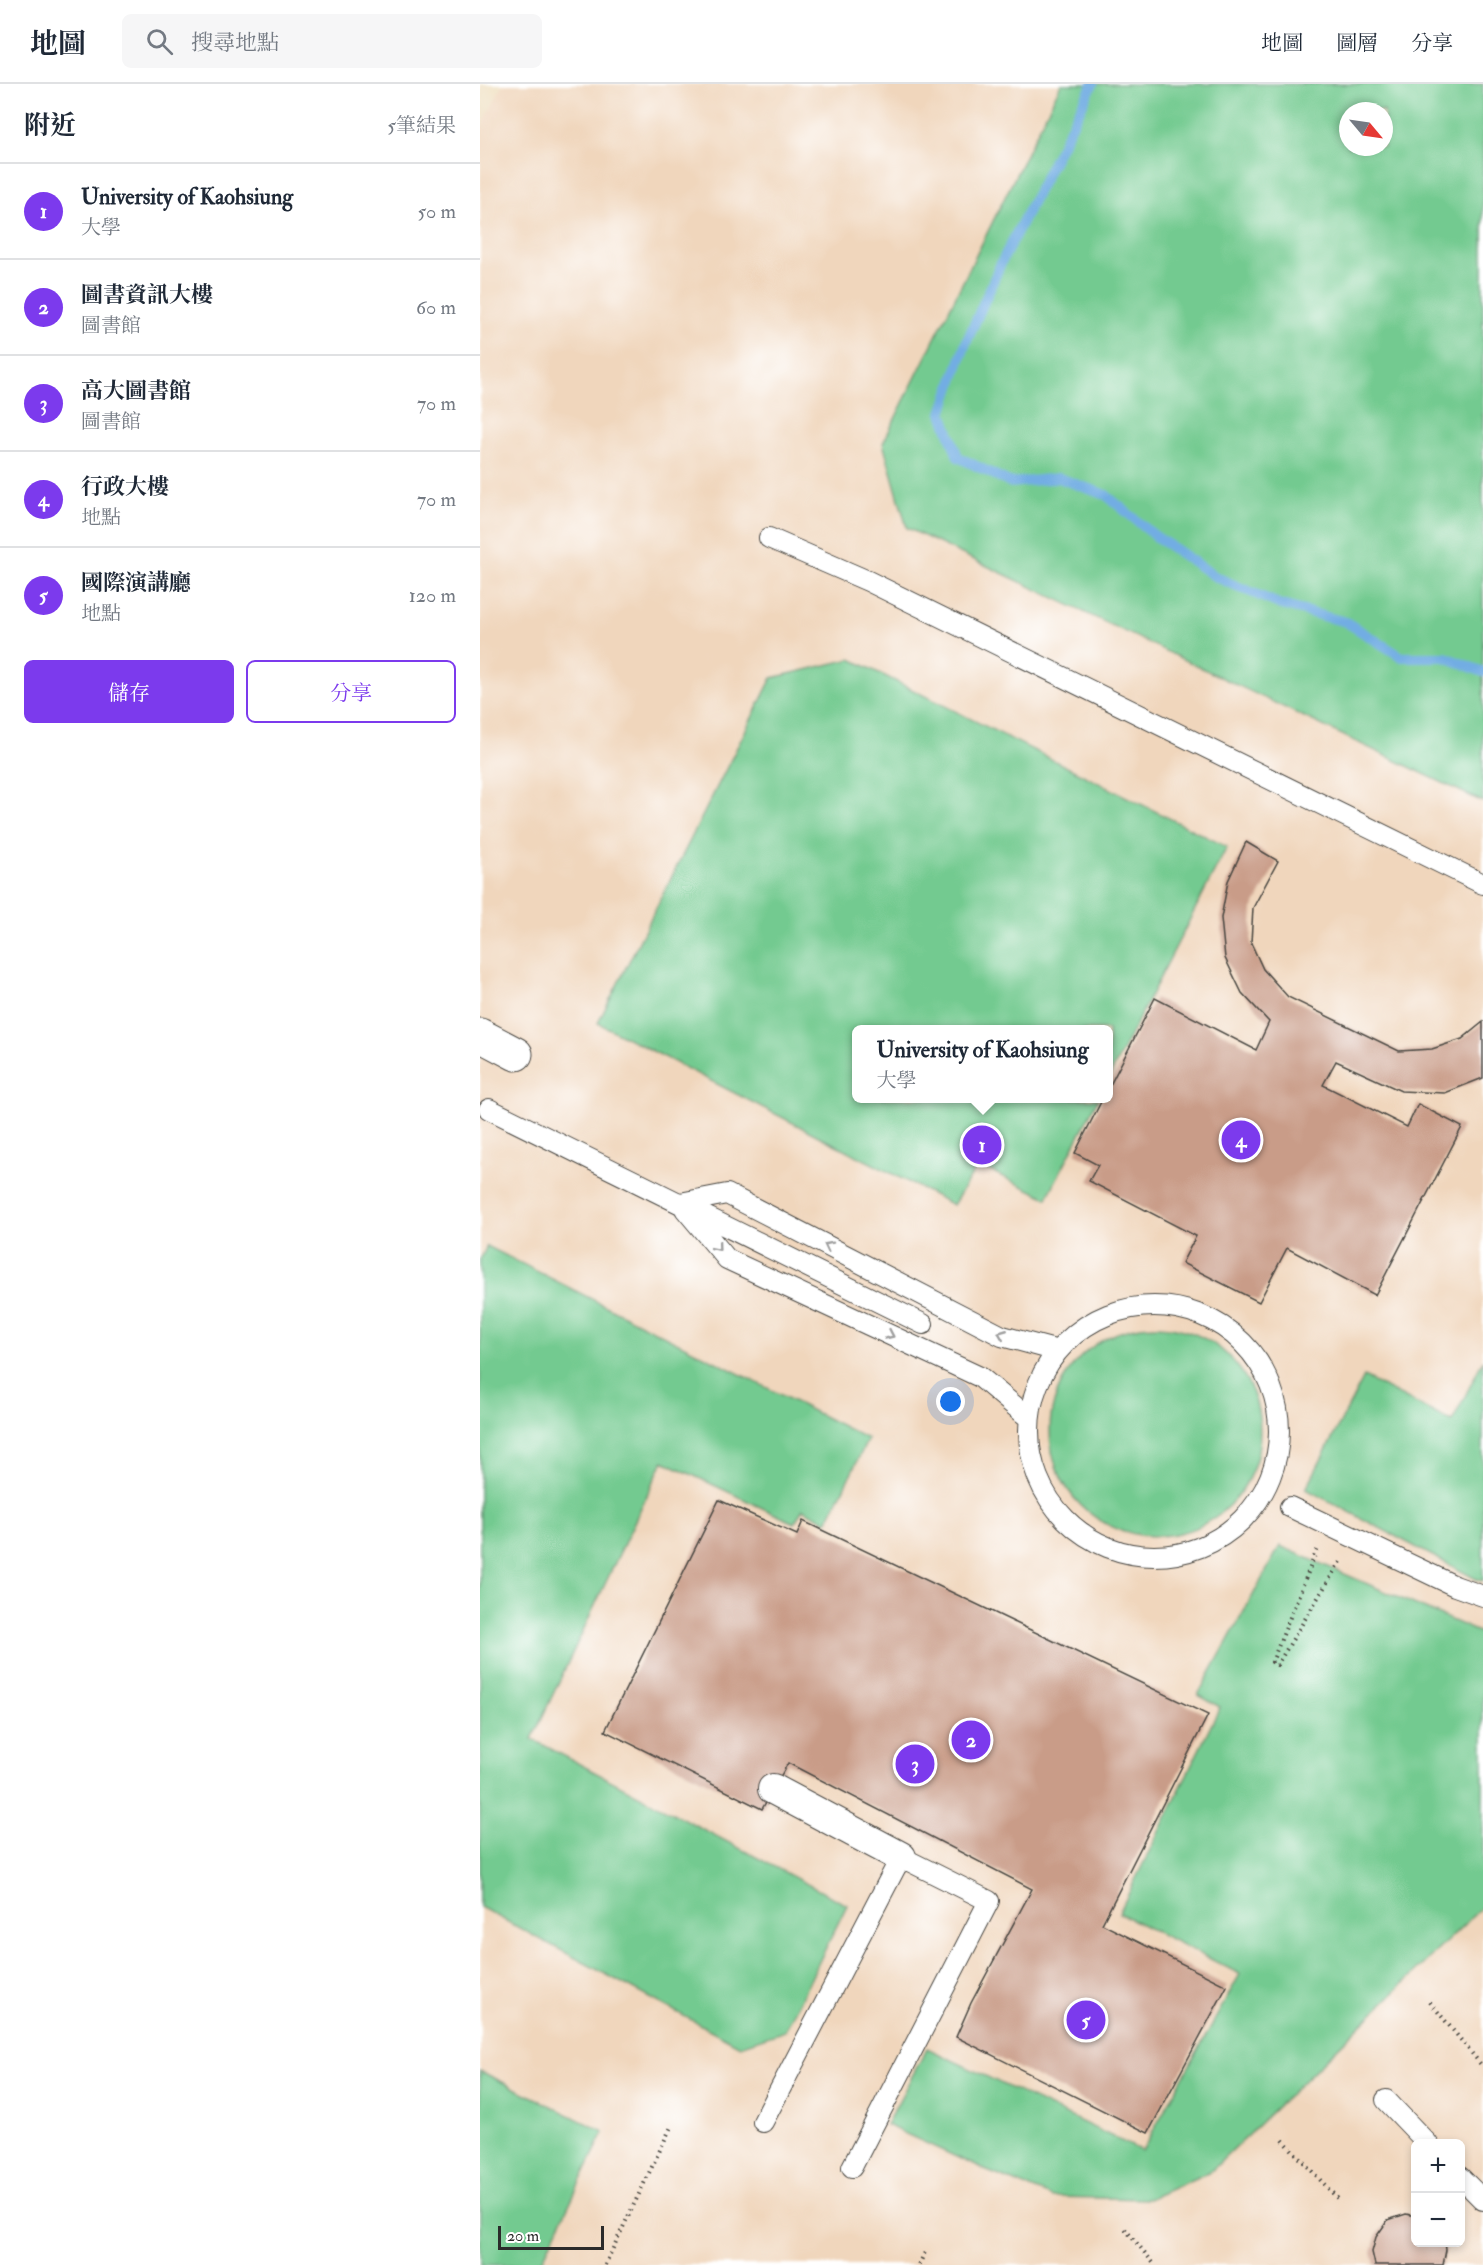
<!DOCTYPE html>
<html lang="zh-TW">
<meta charset="utf-8">
<style>
body{margin:0;font-family:"IM FELL Double Pica","Noto Serif TC",serif;background:#f6f6f7;color:#1f2937}
.controls{position:absolute;right:18px;bottom:18px;display:grid;overflow:hidden;border-radius:9px;box-shadow:0 3px 9px #0003}
.controls button{width:54px;height:54px;display:grid;place-items:center;padding:0;border:0;border-bottom:2px solid #e0e1e3;background:#fff;color:#1f2937;font:30px sans-serif}
.compass{position:absolute;left:859px;top:18px;width:54px;height:54px;border-radius:50%;background:#fff;box-shadow:0 3px 9px #0003;rotate:119deg}
.scale{position:absolute;left:18px;bottom:15px;width:106px;box-sizing:border-box;padding-left:6px;border:3px solid #2b2b2b;border-top:0;font-size:16px;line-height:21px;white-space:nowrap;color:#2b2b2b;-webkit-text-stroke:4px #fff;paint-order:stroke}
.you{position:absolute;left:471px;top:1318px;width:21px;height:21px;margin:-15px;border:4px solid #fff;border-radius:50%;background:#1a73e8;box-shadow:0 0 0 9px #1a73e833}
.badge{display:grid;place-items:center;width:39px;height:39px;border-radius:50%;background:#7c3aed;color:#fff;font-size:20px;font-weight:700}
.pin{position:absolute;translate:-50% -50%;border:3px solid #fff;box-shadow:0 2px 6px #0006}
.popup{position:absolute;left:372px;top:941px;width:261px;height:78px;box-sizing:border-box;display:grid;place-content:center;border-radius:9px;background:#fff;filter:drop-shadow(0 2px 4px #0005);font-size:20px;white-space:nowrap;color:#747a83}
.popup b{font-size:22px;color:#1f2937}
.popup::after{content:'';position:absolute;left:50%;top:100%;margin-left:-12px;border:12px solid transparent;border-top-color:#fff}
.list{margin:0;padding:0;list-style:none}
h2{display:flex;justify-content:space-between;align-items:center;height:78px;margin:0;padding:0 24px;font-size:26px}
h2 small{font-size:20px;font-weight:400;color:#747a83}
.list li{display:grid;grid-template-columns:39px 1fr auto;gap:18px;align-items:center;box-sizing:border-box;height:96px;padding:0 24px;border-top:2px solid #e0e1e3}
.list b{display:block;font-size:22px;white-space:nowrap}
.list p{margin:0;font-size:20px;white-space:nowrap;color:#747a83}
.list em{font-size:20px;font-style:normal;color:#747a83}
.actions{display:flex;gap:12px;padding:18px 24px}
.actions a{flex:1;padding:14px 0;border:2px solid #7c3aed;border-radius:9px;text-align:center;font-size:21px;color:#7c3aed}
.actions .main{background:#7c3aed;color:#fff}
.icon{flex:none;width:33px;height:33px;fill:none;stroke:currentColor;stroke-width:2;stroke-linecap:round;stroke-linejoin:round}
.map{position:relative;flex:none;width:1003px;height:2181px;overflow:hidden}
header{display:flex;align-items:center;gap:36px;box-sizing:border-box;height:84px;padding:0 30px;background:#fff;border-bottom:2px solid #e0e1e3}
header strong{font-size:28px}
nav{display:flex;gap:33px;margin-inline-start:auto;font-size:21px}
.search{width:420px;height:54px;background:#f6f6f7;display:flex;align-items:center;gap:15px;box-sizing:border-box;padding:0 21px;border-radius:9px;color:#747a83;font-size:22px}
main{display:flex}
aside{flex:1;background:#fff}
.map>svg:first-child{display:block}
.built{fill:#f0d6bc;fill-rule:evenodd}
.green{fill:#73ca90;stroke:#4f7a5e;stroke-width:1.5;fill-rule:evenodd}
.lines{fill:none;stroke-linecap:round;stroke-linejoin:round}
.stream{stroke:#72ade3;stroke-width:10}
.building{fill:#c99c88}
.service-casing{stroke:#484641;stroke-width:22}
.pedestrian-casing{stroke:#484641;stroke-width:32}
.minor-casing{stroke:#484641;stroke-width:35}
.path{stroke:#484641;stroke-width:4;stroke-dasharray:1.5 4.5;stroke-linecap:butt}
.service{stroke:#fff;stroke-width:20}
.pedestrian{stroke:#fff;stroke-width:30}
.minor{stroke:#fff;stroke-width:33}
.oneway{stroke:#a0a0a0}
</style>
<header>
<strong>地圖</strong>
<div class="search"><svg class="icon" aria-label="search" viewBox="0 0 24 24"><circle cx="10" cy="10" r="6"/><path d="M15 15l6 6"/></svg>搜尋地點</div>
<nav><a>地圖</a><a>圖層</a><a>分享</a></nav>
</header>
<main>
<aside>
<h2>附近<small>5筆結果</small></h2>
<ul class="list">
<li><span class="badge">1</span><div><b>University of Kaohsiung</b><p>大學</p></div><em>50 m</em></li>
<li><span class="badge">2</span><div><b>圖書資訊大樓</b><p>圖書館</p></div><em>60 m</em></li>
<li><span class="badge">3</span><div><b>高大圖書館</b><p>圖書館</p></div><em>70 m</em></li>
<li><span class="badge">4</span><div><b>行政大樓</b><p>地點</p></div><em>70 m</em></li>
<li><span class="badge">5</span><div><b>國際演講廳</b><p>地點</p></div><em>120 m</em></li>
</ul>
<div class="actions"><a class="main">儲存</a><a>分享</a></div>
</aside>
<div class="map">
<svg width="1003" height="2181" viewBox="0 0 1003 2181">
<rect width="100%" height="100%" fill="#fff"/>
<filter id="ink" filterUnits="userSpaceOnUse"><feTurbulence type="fractalNoise" baseFrequency=".0167" numOctaves="2"/><feDisplacementMap in="SourceGraphic" scale="12" xChannelSelector="R" yChannelSelector="G"/><feConvolveMatrix kernelMatrix="1 2 1 2 8 2 1 2 1" color-interpolation-filters="sRGB"/></filter>
<filter id="wash" filterUnits="userSpaceOnUse"><feTurbulence type="fractalNoise" baseFrequency=".008" numOctaves="4" result="noise"/><feDisplacementMap in="SourceGraphic" scale="24" xChannelSelector="R" yChannelSelector="G"/><feGaussianBlur stdDeviation="1.35" result="paint"/><feColorMatrix in="noise" values="0 0 0 0 0 0 0 0 0 0 0 0 0 0 0 0 0 1.4 0 .05"/><feComposite in="paint" operator="in"/></filter>
<g filter="url(#wash)">
<rect width="100%" height="100%" fill="#efdfbf"/>
<path class="built" d="M23,0H1003V2181H0V45ZM868,27H904V63H868ZM376,946H628V1014H376ZM936,2060H980V2158H936Z"/>
<path class="green" d="M581,0H1003V718L427,444L403,359ZM868,27H904V63H868Z
M371,575L747,763L628,995V946H376V1014L618,1015L567,1114L498,1081L473,1121L118,939L292,594Z
M7,1162L388,1355L347,1438L323,1425L314,1439L183,1377L52,1655L367,1821L305,1947L260,1962L0,1823V1176Z
M570 1347a105 105 0 1 1 210 0a105 105 0 1 1-210 0Z
M1003,1276V1497L998,1496L826,1405L884,1293L972,1338Z
M800,1462L1003,1550V1822L731,2087L669,2115L573,2113L507,2087L406,2041L447,1964L662,2067L760,1890L639,1829L740,1623L718,1611Z
M0,1987L124,2048L60,2181H0Z"/>
<g class="lines">
<path class="stream" d="M613,0L521,179L486,259L462,329L478,373L531,399L579,394L626,411L675,452L736,493L801,521L866,538L922,573H965L1003,588"/>
</g>
<g id="blocks">
<path class="building" d="M766,758L798,777L773,824L771,859L783,885L808,913L919,967L952,965L982,955L1003,938V994L965,1009L921,1007L856,977L843,1001L927,1043L938,1020L982,1043L895,1211L807,1164L779,1218L702,1179L716,1152L609,1097L618,1081L595,1069L623,1014H628V1005L675,914L776,966L789,938L762,909L745,874L741,834L748,797Z
M239,1416L317,1451L323,1437L728,1631L622,1840L747,1902L668,2049L476,1953L491,1919L552,1805L308,1679L282,1725L125,1647Z
M926,2130L936,2132V2158H965L966,2166L963,2181H895L892,2168L896,2153L908,2136Z"/>
</g>
</g>
<g filter="url(#ink)">
<use href="#blocks" fill-opacity="0" stroke="#484641" stroke-width="1.5"/>
<g class="lines">
<defs>
<path id="service" d="M289,454L388,497L1003,800
M9,1025L443,1240
M200,1119L247,1110L522,1252L578,1267
M205,1125L247,1175L500,1293L549,1334
M549 1347a125 125 0 1 1 250 0a125 125 0 1 1-250 0Z
M810,1423L975,1502L1003,1512
M906,2016L948,2060
M283,2038L421,1773L509,1817L372,2083
M980,2093L1003,2116"/>
<path id="pedestrian" d="M293,1705L421,1773"/>
<path id="minor" d="M0,951L36,970"/>
</defs>
<use href="#service" class="service-casing"/>
<use href="#pedestrian" class="pedestrian-casing"/>
<use href="#minor" class="minor-casing"/>
<path class="path" d="M837,1466L792,1578L797,1581L861,1476
M950,1918L1003,1983
M803,2056L858,2115
M645,2145L675,2181
M125,2181L191,2043
M439,2181L445,2168"/>
<use href="#service" class="service"/>
<use href="#pedestrian" class="pedestrian"/>
<use href="#minor" class="minor"/>
</g>
<defs><path id="oneway-chevron" d="M-2-3.5L2.5 0L-2 3.5" fill="none" stroke-width="1.6" stroke-linecap="round" stroke-linejoin="round" transform="scale(1.5)"/></defs>
<g class="oneway">
<use href="#oneway-chevron" transform="translate(348 1162) rotate(-153)"/>
<use href="#oneway-chevron" transform="translate(237 1163) rotate(50)"/>
<use href="#oneway-chevron" transform="translate(522 1250) rotate(-158)"/>
<use href="#oneway-chevron" transform="translate(410 1251) rotate(25)"/>
</g>
</g>
</svg>
<div class="controls">
<button>+</button>
<button>−</button>
</div>
<svg class="compass" viewBox="-18 -18 36 36"><path d="M0-13l5 13h-10z" fill="#e53935"/><path d="M0 13l5-13h-10z" fill="#747a83"/></svg>
<div class="scale">20 m</div>
<div class="you"></div>
<div class="pin badge" style="left:502px;top:1061px">1</div>
<div class="popup"><b>University of Kaohsiung</b>大學</div>
<div class="pin badge" style="left:491px;top:1656px">2</div>
<div class="pin badge" style="left:435px;top:1680px">3</div>
<div class="pin badge" style="left:761px;top:1056px">4</div>
<div class="pin badge" style="left:606px;top:1936px">5</div>
</div>
</main>
